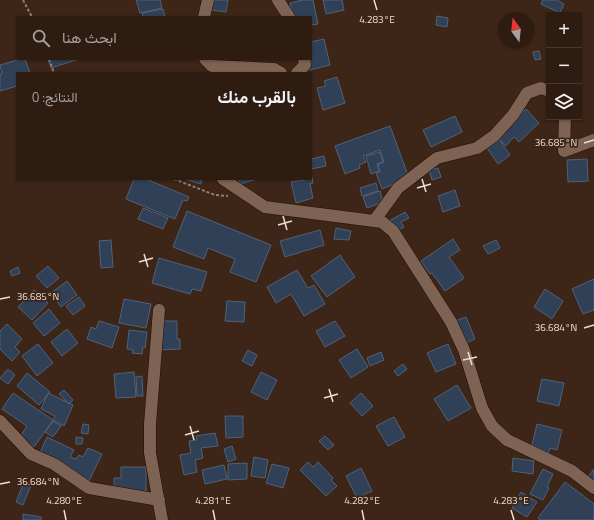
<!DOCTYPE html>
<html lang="ar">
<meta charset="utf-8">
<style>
body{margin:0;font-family:"Titillium Web",Vazirmatn,sans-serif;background:#3a291f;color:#f1f3f6;direction:rtl}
.controls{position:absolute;right:12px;top:12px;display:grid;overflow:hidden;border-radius:0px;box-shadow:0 1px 3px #0004}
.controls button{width:36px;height:36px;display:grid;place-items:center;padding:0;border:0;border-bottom:1px solid #493a31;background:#2e1c11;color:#f1f3f6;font:20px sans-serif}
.compass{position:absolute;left:498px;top:12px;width:36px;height:36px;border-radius:50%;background:#2e1c11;box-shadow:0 1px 3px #0004;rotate:345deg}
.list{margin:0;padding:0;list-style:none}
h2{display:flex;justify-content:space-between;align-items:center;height:52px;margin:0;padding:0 16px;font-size:17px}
h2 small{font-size:13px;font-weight:400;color:#a7a19f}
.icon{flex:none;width:22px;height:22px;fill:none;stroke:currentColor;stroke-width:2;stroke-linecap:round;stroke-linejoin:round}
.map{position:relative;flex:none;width:594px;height:520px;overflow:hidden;direction:ltr}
.search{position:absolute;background:#2e1c11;box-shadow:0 1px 3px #0004;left:16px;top:16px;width:296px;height:44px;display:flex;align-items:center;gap:10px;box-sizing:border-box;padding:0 14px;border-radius:0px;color:#a7a19f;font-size:15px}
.panel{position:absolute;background:#2e1c11;box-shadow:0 1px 3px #0004;left:16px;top:72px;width:296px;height:108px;border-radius:0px;direction:rtl}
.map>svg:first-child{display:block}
.building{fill:#304056;stroke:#506279}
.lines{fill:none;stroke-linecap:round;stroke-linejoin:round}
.street-casing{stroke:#230d02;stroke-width:13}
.path{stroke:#927e73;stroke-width:2;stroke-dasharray:3 2;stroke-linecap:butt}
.street{stroke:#7e6253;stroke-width:12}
.ticks{fill:none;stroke:#eeded5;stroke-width:1.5}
.ticks-label{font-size:10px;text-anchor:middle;fill:#eeded5;stroke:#3d2517;stroke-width:3.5;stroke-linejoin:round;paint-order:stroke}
</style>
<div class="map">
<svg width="594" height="520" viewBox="0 0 594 520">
<rect width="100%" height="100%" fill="#3d2517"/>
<path class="building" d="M136,0H160L162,8L140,13Z
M214,0H228L226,12L212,10Z
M303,0H313L318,24L311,25V17H293L290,3Z
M323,0H342L344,10L326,14Z
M543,0H557L564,4L560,13L541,4Z
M163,9L165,17H143L142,13Z
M437,16L448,18L447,27L436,25Z
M324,39L330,65L310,70L307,59H311V42Z
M539,51L541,59L535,60L533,52Z
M21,59H25L30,73H17V86L0,91V74H2L0,65Z
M48,59H75L76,60L51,68Z
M337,77L345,103L323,110L317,88L326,86L324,81Z
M526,109L539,123L519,142L514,137L506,146L497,137Z
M455,116L462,132L431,147L423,130Z
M390,126L409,178L382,189L376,173L380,172L378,165L384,162L380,150L363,156L366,162L359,165L360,168L345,174L335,146Z
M499,139L510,155L498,164L487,148Z
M380,152L383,162L377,164L379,171L371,174L366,156Z
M324,156L326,166L311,169V159Z
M587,159L588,181L568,182L567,160Z
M438,168L441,177L432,180L429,170Z
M312,177L313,183L310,184L313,198L296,203L291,182L311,179Z
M134,179H146L189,197L187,201L183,200L175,219L126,199Z
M184,179H202L201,184Z
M239,179H257L240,184Z
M376,183L378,191L362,196L360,188Z
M455,190L460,206L443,212L438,196Z
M380,191L383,202L367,208L363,197Z
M143,208L168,218L163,229L138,219Z
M187,211L271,245L256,282L230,272L235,259L208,248L204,259L173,247Z
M405,212L409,218L401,222L404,227L395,232L389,221Z
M336,228L351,231L349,240L334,239Z
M320,230L324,245L285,257L280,241Z
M453,239L460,250L449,257L464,278L445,291L432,273L430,274L421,261Z
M111,240L113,267L101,268L99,241Z
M496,240L500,248L488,254L483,246Z
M340,255L355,277L327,297L311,276Z
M159,258L207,272L201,291L192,289L190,294L152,283Z
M48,266L59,278L47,288L36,276Z
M18,267L20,273L12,276L10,271Z
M297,270L308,288L314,285L325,304L304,316L291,294L276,303L267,287Z
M594,279V310L583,314L572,289Z
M67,281L77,295L61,307L51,293Z
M545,289L563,301L552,319L534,307Z
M34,290L48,303L32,320L18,307Z
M79,297L85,306L73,315L66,306Z
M124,299L151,304L146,328L119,323Z
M227,301L245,302L244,322L225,321Z
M49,309L60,323L44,336L33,323Z
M466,317L475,339L464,344L455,321Z
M99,321L119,327L112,348L87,339L91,327L96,329Z
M160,321H177V339H180V349L156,350Z
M335,321L345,336L325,347L316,331Z
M7,324L22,339L15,347L20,352L12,361L0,349V331Z
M67,329L78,343L62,356L51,342Z
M129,330L147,332L145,348L143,347L142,354L132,353L133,350L127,349Z
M38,344L53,363L37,376L22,356Z
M448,344L456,364L436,372L427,353Z
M357,349L368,367L351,378L339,360Z
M248,350L257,355L252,366L242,361Z
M381,352L384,360L370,366L367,358Z
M403,364L407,369L398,376L394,371Z
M8,369L15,375L8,384L0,378Z
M134,372L136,397L116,398L114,374Z
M261,372L277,380L267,400L251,392Z
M27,373L50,392L39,405L17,386Z
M142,376L143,396H137L136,377Z
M542,379L564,383L559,406L537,401Z
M457,385L471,408L448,421L434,399Z
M64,390L73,400L69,404L59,394Z
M13,393L53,420L34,447L20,437L27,426L2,409Z
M48,393L73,405L64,426L53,420L55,416L41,409Z
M361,393L373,406L362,416L350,403Z
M225,416H243V437L226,438Z
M394,417L405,437L388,446L376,426Z
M53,421L61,426L53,437L45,432Z
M83,424L89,425L88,434L81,433Z
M537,424L562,430L557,450L550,448L548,454L531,449Z
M215,433L218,446L201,448L203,458L195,460L197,472L184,475L180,455L191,453L189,441L197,440L196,436Z
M325,436L334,445L328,450L319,441Z
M47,437L74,450L70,457L76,459L79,455L83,457L88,448L102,454L88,483L76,478L78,473L39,455Z
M76,437L83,438L82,444H76Z
M232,446L236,459L228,462L224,449Z
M254,457L268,460L265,478L251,476Z
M513,458L534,461L533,474L512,471Z
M308,462L313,467L318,462L333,478L331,480L337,486L326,496L300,470Z
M247,463V479L228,480V464Z
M272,464L289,468L283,488L266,483Z
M224,465L227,479L205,484L202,470Z
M121,467H146V492H114V478H121Z
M361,468L372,491L357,498L346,476Z
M543,469L553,474L547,487L549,488L543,500L530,494Z
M594,469V486L585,480Z
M24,482L31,485L23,505L16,502Z
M565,482L594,504V520H540L538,518Z
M521,492L537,502L527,517L512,508Z
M23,514L41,517V520H23Z"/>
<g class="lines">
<defs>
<path id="street" d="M278,0L289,17
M204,17L208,0
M205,59L212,66L274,69L281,73
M297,73L305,65L304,59
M565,117L564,151L594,140
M223,179L265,207L382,222L393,231L451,322L464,350L482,408L492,426L507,440L572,471L594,488
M374,221L398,188L437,158L477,148L494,136L513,115L527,93L541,88L549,91
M159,310L150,424V453L162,520
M0,421L31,454L54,464L89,488L159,500"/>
</defs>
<use href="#street" class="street-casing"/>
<path class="path" d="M23,0L32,17
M49,59L54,73
M174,179L215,195L228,196"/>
<use href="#street" class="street"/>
</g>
<path class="ticks" d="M374,0L377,10M584,143L594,140M422,179L426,192M417,188L431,184M283,216L287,230M278,225L292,221M144,254L148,267M139,262L153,258M0,299L10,297M584,328L594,325M468,352L472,365M463,360L477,357M329,389L333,402M324,398L338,394M190,426L194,440M185,435L199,431M0,484L10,482M64,510L66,520M213,510L215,520M362,510L364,520M511,510L514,520"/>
<g class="ticks-label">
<text x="377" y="23">4.283°E</text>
<text x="556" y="146">36.685°N</text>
<text x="38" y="300">36.685°N</text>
<text x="556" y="331">36.684°N</text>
<text x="38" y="485">36.684°N</text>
<text x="64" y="504">4.280°E</text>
<text x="213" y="504">4.281°E</text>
<text x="362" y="504">4.282°E</text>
<text x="511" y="504">4.283°E</text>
</g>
</svg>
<div class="controls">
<button>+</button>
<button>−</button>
<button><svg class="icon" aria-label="layers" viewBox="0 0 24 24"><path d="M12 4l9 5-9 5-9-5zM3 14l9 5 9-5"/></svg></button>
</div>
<svg class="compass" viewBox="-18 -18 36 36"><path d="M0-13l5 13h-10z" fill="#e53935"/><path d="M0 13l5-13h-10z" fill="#a7a19f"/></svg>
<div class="search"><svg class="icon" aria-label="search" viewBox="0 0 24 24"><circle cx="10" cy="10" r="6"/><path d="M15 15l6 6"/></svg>ابحث هنا</div>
<section class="panel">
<h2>بالقرب منك<small>النتائج: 0</small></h2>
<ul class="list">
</ul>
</section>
</div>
